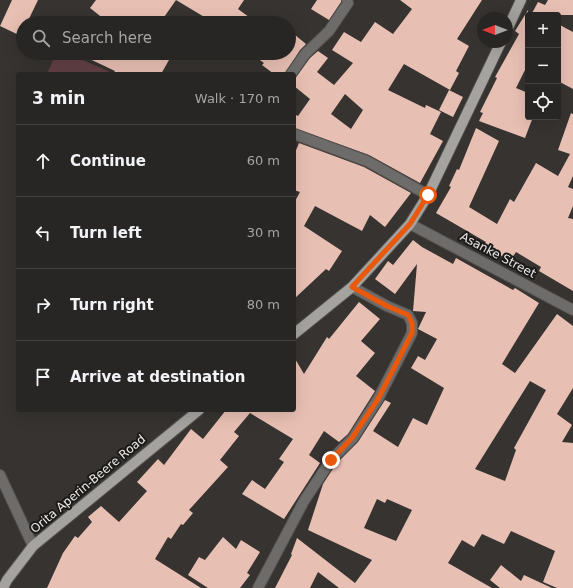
<!DOCTYPE html>
<meta charset="utf-8">
<style>
body{margin:0;font-family:"DejaVu Sans",sans-serif;background:#343231;color:#f1f3f6}
.controls{position:absolute;right:12px;top:12px;display:grid;overflow:hidden;border-radius:4px;box-shadow:0 4px 16px #0002}
.controls button{width:36px;height:36px;display:grid;place-items:center;padding:0;border:0;border-bottom:1px solid #444341;background:#282624;color:#f1f3f6;font:20px sans-serif}
.compass{position:absolute;left:477px;top:12px;width:36px;height:36px;border-radius:50%;background:#282624;box-shadow:0 4px 16px #0002;rotate:270deg}
.stop{position:absolute;width:12px;height:12px;margin:-9px;border:3px solid #ea580c;border-radius:50%;background:#fff}
.stop.end{background:#ea580c;border-color:#fff;box-shadow:0 1px 4px #0008}
.list{margin:0;padding:0;list-style:none}
h2{display:flex;justify-content:space-between;align-items:center;height:52px;margin:0;padding:0 16px;font-size:17px}
h2 small{font-size:13px;font-weight:400;color:#a5a5a6}
.list li{display:grid;grid-template-columns:26px 1fr auto;gap:12px;align-items:center;box-sizing:border-box;height:72px;padding:0 16px;border-top:1px solid #444341}
.list b{display:block;font-size:15px;white-space:nowrap}
.list em{font-size:13px;font-style:normal;color:#a5a5a6}
.icon{flex:none;width:22px;height:22px;fill:none;stroke:currentColor;stroke-width:2;stroke-linecap:round;stroke-linejoin:round}
.map{position:relative;flex:none;width:573px;height:588px;overflow:hidden}
.search{position:absolute;background:#282624;box-shadow:0 4px 16px #0002;left:16px;top:16px;width:280px;height:44px;display:flex;align-items:center;gap:10px;box-sizing:border-box;padding:0 14px;border-radius:22px;color:#a5a5a6;font-size:15px}
.panel{position:absolute;background:#282624;box-shadow:0 4px 16px #0002;left:16px;top:72px;width:280px;height:340px;border-radius:4px}
.map>svg:first-child{display:block}
.green{fill:#624045}
.building{fill:#e8bfb3;fill-rule:evenodd}
.lines{fill:none;stroke-linecap:round;stroke-linejoin:round}
.minor-casing{stroke:#53504e;stroke-width:12}
.major-casing{stroke:#53504e;stroke-width:12}
.minor{stroke:#6d6c6a;stroke-width:10}
.major{stroke:#a4a39f;stroke-width:10}
.route{stroke:#ea580c;stroke-width:5}
.labels{text-anchor:middle;stroke-width:4;stroke-linejoin:round;paint-order:stroke}
.street-label{font-size:12px;fill:#eceae9;stroke:#1c1b1a}
</style>
<div class="map">
<svg width="573" height="588" viewBox="0 0 573 588">
<rect width="100%" height="100%" fill="#363330"/>
<path class="green" d="M56,53H66L115,74H47Z"/>
<path class="building" d="M12,0H38L27,23H23V37L0,26Z
M96,0H176L160,23H109L90,8Z
M176,0H244L238,9L257,23H203L206,18Z
M317,0H341V2L329,20L311,9Z
M400,0H482L457,39L469,46L456,71L459,73L450,90L404,64L388,90L425,108L426,105L441,112L430,134L443,141L420,183L369,155L294,128V114L298,116L310,99L294,86V80L310,58L318,51L328,58L317,72L334,85L353,63L332,50L344,32L361,42L375,22L393,34L412,9ZM345,94L363,110L351,129L331,114Z
M548,0H573V15H531L538,2L545,5Z
M528,10V64L516,88L528,93V117H533L525,138L479,121L483,113L480,112L497,78L495,77L519,34L515,31Z
M558,24L573,32V89L558,81Z
M289,30L306,44L300,50L285,74H274L262,65L264,63L250,53H289Z
M77,53H173L161,74H113L115,71Z
M449,90L463,97L453,117L439,110Z
M571,113L573,114V176L568,187L573,189V206L568,218L573,219V291L539,271L541,267L516,252L510,261L484,245L486,242L436,213L451,187L449,186L457,169L459,170L476,128L499,141L469,207L497,224L510,199L514,202L536,163L558,176L570,154L558,150Z
M299,143L364,167L411,193L385,227L370,215L362,231L315,206L304,226L342,251L329,271L326,269L294,299V203L300,192L294,190V155Z
M413,240L422,247L453,264L456,258L513,290L515,288L539,303L502,364L515,373L557,314L573,326V388L557,414L572,425L562,442L573,443V588H557L543,582L555,551L511,531L504,544L482,534L474,547L462,540L448,563L492,588H339L318,572L310,588H275L292,555L291,554L297,538L355,583L372,560L308,530L323,484L336,464L358,442L385,400L391,403L373,431L398,447L413,418L427,425L444,388L411,368L418,356L425,360L437,339L418,329L426,312L413,311L417,264L395,294L375,279L388,261L393,265ZM530,381L546,390L514,448L516,450L505,481L475,469ZM377,499L385,503L387,499L412,510L396,541L364,528Z
M359,302L380,319L361,341L375,353L356,376L375,391L348,434L339,442L324,431L309,455L320,463L284,519L242,494L252,480L265,489L284,462L279,459L293,439L250,413L234,432L239,436L220,460L228,467L189,510L193,513L183,525L181,524L171,539L168,537L155,559L201,588H47L63,553L75,536L78,538L92,522L88,517L101,506L119,522L147,491L137,482L158,459L164,465L191,429L203,439L226,410H294V357L304,374L327,337L329,339Z
M223,537L236,549L241,540L260,552L247,573L250,575L240,588H208L188,575L199,557L205,560Z
M501,565L521,581L524,575L552,588H500L490,580Z"/>
<g class="lines">
<defs>
<path id="minor" d="M291,74L305,54L329,31L348,3L347,0
M294,134L367,161L428,195
M410,224L573,310
M0,475L33,546
M258,588L304,501L331,460L353,438L378,399L412,333V323L408,315L387,306L352,287"/>
<path id="major" d="M507,30L521,0
M294,334L352,287L410,224L428,195L501,42
M3,588L7,580L33,546L199,410"/>
</defs>
<use href="#minor" class="minor-casing"/>
<use href="#major" class="major-casing"/>
<use href="#minor" class="minor"/>
<use href="#major" class="major"/>
</g>
<g class="lines">
<path class="route" d="M331,460L352,438L378,399L412,333V323L408,315L387,306L352,287L410,224L428,195"/>
</g>
<g class="labels">
<g class="street-label">
<text transform="translate(498 255) rotate(28)" y="4">Asanke Street</text>
<text transform="translate(88 484) rotate(-40)" y="4">Orita Aperin-Beere Road</text>
</g>
</g>
</svg>
<div class="controls">
<button>+</button>
<button>−</button>
<button><svg class="icon" aria-label="locate" viewBox="0 0 24 24"><circle cx="12" cy="12" r="6"/><path d="M12 2v4M12 18v4M2 12h4M18 12h4"/></svg></button>
</div>
<svg class="compass" viewBox="-18 -18 36 36"><path d="M0-13l5 13h-10z" fill="#e53935"/><path d="M0 13l5-13h-10z" fill="#a5a5a6"/></svg>
<div class="stop" style="left:428px;top:195px"></div>
<div class="stop end" style="left:331px;top:460px"></div>
<div class="search"><svg class="icon" aria-label="search" viewBox="0 0 24 24"><circle cx="10" cy="10" r="6"/><path d="M15 15l6 6"/></svg>Search here</div>
<section class="panel">
<h2>3 min<small>Walk · 170 m</small></h2>
<ul class="list">
<li><svg class="icon" aria-label="ahead" viewBox="0 0 24 24"><path d="M12 20V5M6 11l6-6 6 6"/></svg><div><b>Continue</b></div><em>60 m</em></li>
<li><svg class="icon" aria-label="left" viewBox="0 0 24 24"><path d="M17 20v-9H6M10 6l-5 5 5 5"/></svg><div><b>Turn left</b></div><em>30 m</em></li>
<li><svg class="icon" aria-label="right" viewBox="0 0 24 24"><path d="M7 20v-9h11M14 6l5 5-5 5"/></svg><div><b>Turn right</b></div><em>80 m</em></li>
<li><svg class="icon" aria-label="arrive" viewBox="0 0 24 24"><path d="M6 21V4h12l-3 4 3 4H6"/></svg><div><b>Arrive at destination</b></div></li>
</ul>
</section>
</div>
